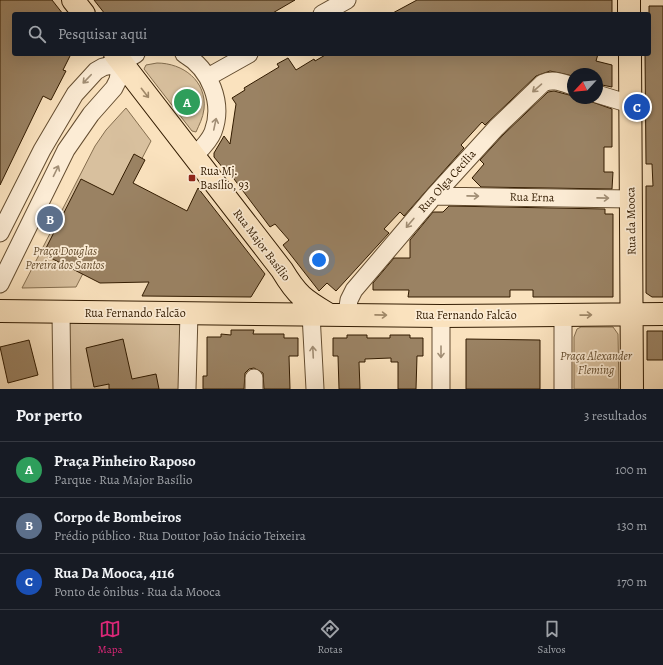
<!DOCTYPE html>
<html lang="pt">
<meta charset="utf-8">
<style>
body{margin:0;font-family:Alegreya,serif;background:#242831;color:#f1f3f6}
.compass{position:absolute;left:567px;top:68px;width:36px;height:36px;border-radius:50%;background:#171b24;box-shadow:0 4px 16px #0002;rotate:244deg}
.you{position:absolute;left:319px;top:260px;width:14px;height:14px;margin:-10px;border:3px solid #fff;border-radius:50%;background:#1a73e8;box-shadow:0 0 0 6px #1a73e833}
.badge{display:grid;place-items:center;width:26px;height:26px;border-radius:50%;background:#db2777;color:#fff;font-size:13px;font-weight:700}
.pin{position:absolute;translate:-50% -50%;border:2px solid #fff;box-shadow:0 1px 4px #0006}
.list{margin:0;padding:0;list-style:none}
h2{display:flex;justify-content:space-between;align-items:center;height:52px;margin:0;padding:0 16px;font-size:17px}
h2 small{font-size:13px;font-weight:400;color:#9ea1a6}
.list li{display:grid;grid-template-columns:26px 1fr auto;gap:12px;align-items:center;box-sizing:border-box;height:56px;padding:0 16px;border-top:1px solid #363941}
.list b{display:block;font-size:15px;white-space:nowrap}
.list p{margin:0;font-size:13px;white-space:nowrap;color:#9ea1a6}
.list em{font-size:13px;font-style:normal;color:#9ea1a6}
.icon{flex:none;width:22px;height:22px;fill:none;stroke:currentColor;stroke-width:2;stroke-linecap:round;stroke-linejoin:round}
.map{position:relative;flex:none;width:663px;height:389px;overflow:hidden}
.search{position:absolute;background:#171b24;box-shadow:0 4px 16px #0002;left:12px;right:12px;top:12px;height:44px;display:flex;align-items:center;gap:10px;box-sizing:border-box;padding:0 14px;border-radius:4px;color:#9ea1a6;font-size:15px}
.sheet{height:220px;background:#171b24}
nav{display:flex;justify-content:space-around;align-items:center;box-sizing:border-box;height:56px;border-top:1px solid #363941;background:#171b24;font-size:11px;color:#9ea1a6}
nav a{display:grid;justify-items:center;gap:2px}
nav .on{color:#db2777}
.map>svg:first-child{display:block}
.green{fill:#d8c09e;stroke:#856e4f}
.building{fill:#9a8263;stroke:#321b00}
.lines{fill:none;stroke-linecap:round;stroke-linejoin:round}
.minor-casing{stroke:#644d30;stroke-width:19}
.major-casing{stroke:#321b00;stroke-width:24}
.minor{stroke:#fcecd5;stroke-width:17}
.major{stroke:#fae2be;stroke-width:22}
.oneway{stroke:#a18e75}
.oneway2{stroke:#a08868}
.poi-dot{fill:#8f2418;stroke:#fcecd5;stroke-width:1.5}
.labels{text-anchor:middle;stroke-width:3.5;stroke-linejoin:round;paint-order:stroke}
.poi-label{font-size:12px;fill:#321b00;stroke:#fcecd5;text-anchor:start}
.street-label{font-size:12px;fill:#321b00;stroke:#fcecd5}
.park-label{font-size:12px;font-style:italic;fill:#644d2f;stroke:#fcecd5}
</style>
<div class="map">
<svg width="663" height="389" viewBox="0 0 663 389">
<rect width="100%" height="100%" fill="#fae2be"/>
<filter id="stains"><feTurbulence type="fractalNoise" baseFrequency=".005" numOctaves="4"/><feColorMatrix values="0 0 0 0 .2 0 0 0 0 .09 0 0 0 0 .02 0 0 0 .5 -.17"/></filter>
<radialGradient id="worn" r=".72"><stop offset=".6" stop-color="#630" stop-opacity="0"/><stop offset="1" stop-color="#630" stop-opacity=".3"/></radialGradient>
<path class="green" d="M157,63C183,63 207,81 204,109C203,118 199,125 196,132L192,131L144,69L146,65Z
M126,108L151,141L76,287L22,288L95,146L106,130Z
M61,313H189L192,389H65Z
M581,327H613L618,334L619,389H574V337L577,329Z"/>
<path class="building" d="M0,0H52L63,14H14V54H71L63,70L66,71L51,100L43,96L0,185Z
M94,0H295L271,14H105Z
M417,0H612V14H391Z
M649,6H663V297H652L646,293V186H653L652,164H646L645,54H649Z
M327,54H598L596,61L612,65V87L597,84V74H573V76L550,71L536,76L485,125L482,122L461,145L464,148L404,216L400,212L384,229L389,233L336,291L327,283L319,291L283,245L289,240L275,224L270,227L225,167L223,168L214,157V153L224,136L230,144L236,104L232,98L245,90L244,88L279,67L277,64L288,58L296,70L314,59L315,61Z
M554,91L573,96V98H581L612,109V147H604V172H613L612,189L481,187L472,178L484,164L480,160L503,135L548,92Z
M134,154L145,160L133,183L187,211L198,188L265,274L251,297L142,296L149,282L100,283L43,254L81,179L113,195Z
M449,206L605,209V214H613V297H533V290H510V297H408L409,290H373V283L394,258H410V240L433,212H443Z
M231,330H254L253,334H284V338H298V356H289L290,389H264L263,373L254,368L249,369L245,373L244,389H203V376H207V337H221V334L231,335Z
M647,331H663V360H647Z
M347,335H367V338H390V335H410V338H423V356H417L416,389H398V362H391V358L365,359V362H359L360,389H339L338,356H333V338H347Z
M123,339L132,379L156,374L159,389H109V384L94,387L86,348Z
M466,339L540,340V389H466Z
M29,340L38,375L8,383L0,347Z"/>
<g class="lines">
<defs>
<path id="minor" d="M322,14L347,0
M184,54C210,69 224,103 213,132C209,142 201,149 194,156
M208,77L249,54
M597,94L630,104
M434,196L631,199
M0,233L42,150L75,94L96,71L103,67L121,63L136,54
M0,284L66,150L91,114L114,88L118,80L121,63
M61,313L62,389
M311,314L315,389
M347,314L349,300L354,290L434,196L496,128L543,83C553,78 563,83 573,86
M254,378V389
M187,389L189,313
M441,389V316
M563,389V315"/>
<path id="major" d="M73,0L84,14
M629,0V14
M115,54L282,270C297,295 304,300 328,314
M630,54L632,389
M0,311L441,316L663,314"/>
</defs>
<use href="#minor" class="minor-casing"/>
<use href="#major" class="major-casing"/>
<use href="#minor" class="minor"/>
<use href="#major" class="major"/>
</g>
<defs><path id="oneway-shaft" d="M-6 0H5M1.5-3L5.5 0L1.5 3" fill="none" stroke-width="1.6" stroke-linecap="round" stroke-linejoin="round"/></defs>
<g class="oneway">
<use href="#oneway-shaft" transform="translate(87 79) rotate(134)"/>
<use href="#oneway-shaft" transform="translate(537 88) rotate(139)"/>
<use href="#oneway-shaft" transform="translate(215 124) rotate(-78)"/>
<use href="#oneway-shaft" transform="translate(56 171) rotate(-64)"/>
<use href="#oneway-shaft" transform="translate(473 196) rotate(1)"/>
<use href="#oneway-shaft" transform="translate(603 198) rotate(1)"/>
<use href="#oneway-shaft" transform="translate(410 223) rotate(130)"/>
<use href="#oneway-shaft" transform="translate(313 352) rotate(-93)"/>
<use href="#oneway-shaft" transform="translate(441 352) rotate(90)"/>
</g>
<g class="oneway2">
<use href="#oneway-shaft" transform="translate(145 93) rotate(52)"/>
<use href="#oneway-shaft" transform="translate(381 315) rotate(1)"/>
<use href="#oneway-shaft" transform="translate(586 315) rotate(-1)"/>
</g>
<rect class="poi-dot" x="188" y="174" width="8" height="8" rx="2"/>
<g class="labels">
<g class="poi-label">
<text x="200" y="175">Rua Mj.<tspan x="200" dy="14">Basílio, 93</tspan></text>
</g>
<g class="street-label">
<text transform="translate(447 181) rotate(-48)" y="4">Rua Olga Cecília</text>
<text transform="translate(532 197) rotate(1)" y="4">Rua Erna</text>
<text transform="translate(631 221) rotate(-91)" y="4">Rua da Mooca</text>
<text transform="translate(262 245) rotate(53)" y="4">Rua Major Basílio</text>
<text x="135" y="317">Rua Fernando Falcão</text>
<text x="466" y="319">Rua Fernando Falcão</text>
</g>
<g class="park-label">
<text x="65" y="255">Praça Douglas<tspan x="65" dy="14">Pereira dos Santos</tspan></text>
<text x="596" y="360">Praça Alexander<tspan x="596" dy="14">Fleming</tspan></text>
</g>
</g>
<rect width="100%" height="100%" filter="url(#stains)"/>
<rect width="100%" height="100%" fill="url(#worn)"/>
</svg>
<svg class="compass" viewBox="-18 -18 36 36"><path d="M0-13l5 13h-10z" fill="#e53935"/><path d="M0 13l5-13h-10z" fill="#9ea1a6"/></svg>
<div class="you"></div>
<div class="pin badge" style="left:187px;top:102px;background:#2e9e5b">A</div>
<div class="pin badge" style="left:50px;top:219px;background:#5c6f8a">B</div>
<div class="pin badge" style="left:637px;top:107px;background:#1a4fb4">C</div>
<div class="search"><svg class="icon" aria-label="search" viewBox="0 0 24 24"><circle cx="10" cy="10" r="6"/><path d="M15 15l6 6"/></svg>Pesquisar aqui</div>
</div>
<section class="sheet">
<h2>Por perto<small>3 resultados</small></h2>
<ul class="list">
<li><span class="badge" style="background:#2e9e5b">A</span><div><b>Praça Pinheiro Raposo</b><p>Parque · Rua Major Basílio</p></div><em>100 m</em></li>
<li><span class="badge" style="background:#5c6f8a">B</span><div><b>Corpo de Bombeiros</b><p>Prédio público · Rua Doutor João Inácio Teixeira</p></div><em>130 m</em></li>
<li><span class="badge" style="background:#1a4fb4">C</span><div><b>Rua Da Mooca, 4116</b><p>Ponto de ônibus · Rua da Mooca</p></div><em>170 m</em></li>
</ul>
</section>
<nav>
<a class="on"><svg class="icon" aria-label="map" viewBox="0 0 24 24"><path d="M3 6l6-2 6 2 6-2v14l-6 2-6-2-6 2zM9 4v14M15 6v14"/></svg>Mapa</a>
<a><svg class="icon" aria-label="directions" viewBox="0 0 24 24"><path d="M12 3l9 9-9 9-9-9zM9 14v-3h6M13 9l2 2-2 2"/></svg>Rotas</a>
<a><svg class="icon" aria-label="saved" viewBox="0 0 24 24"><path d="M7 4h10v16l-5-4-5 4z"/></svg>Salvos</a>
</nav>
